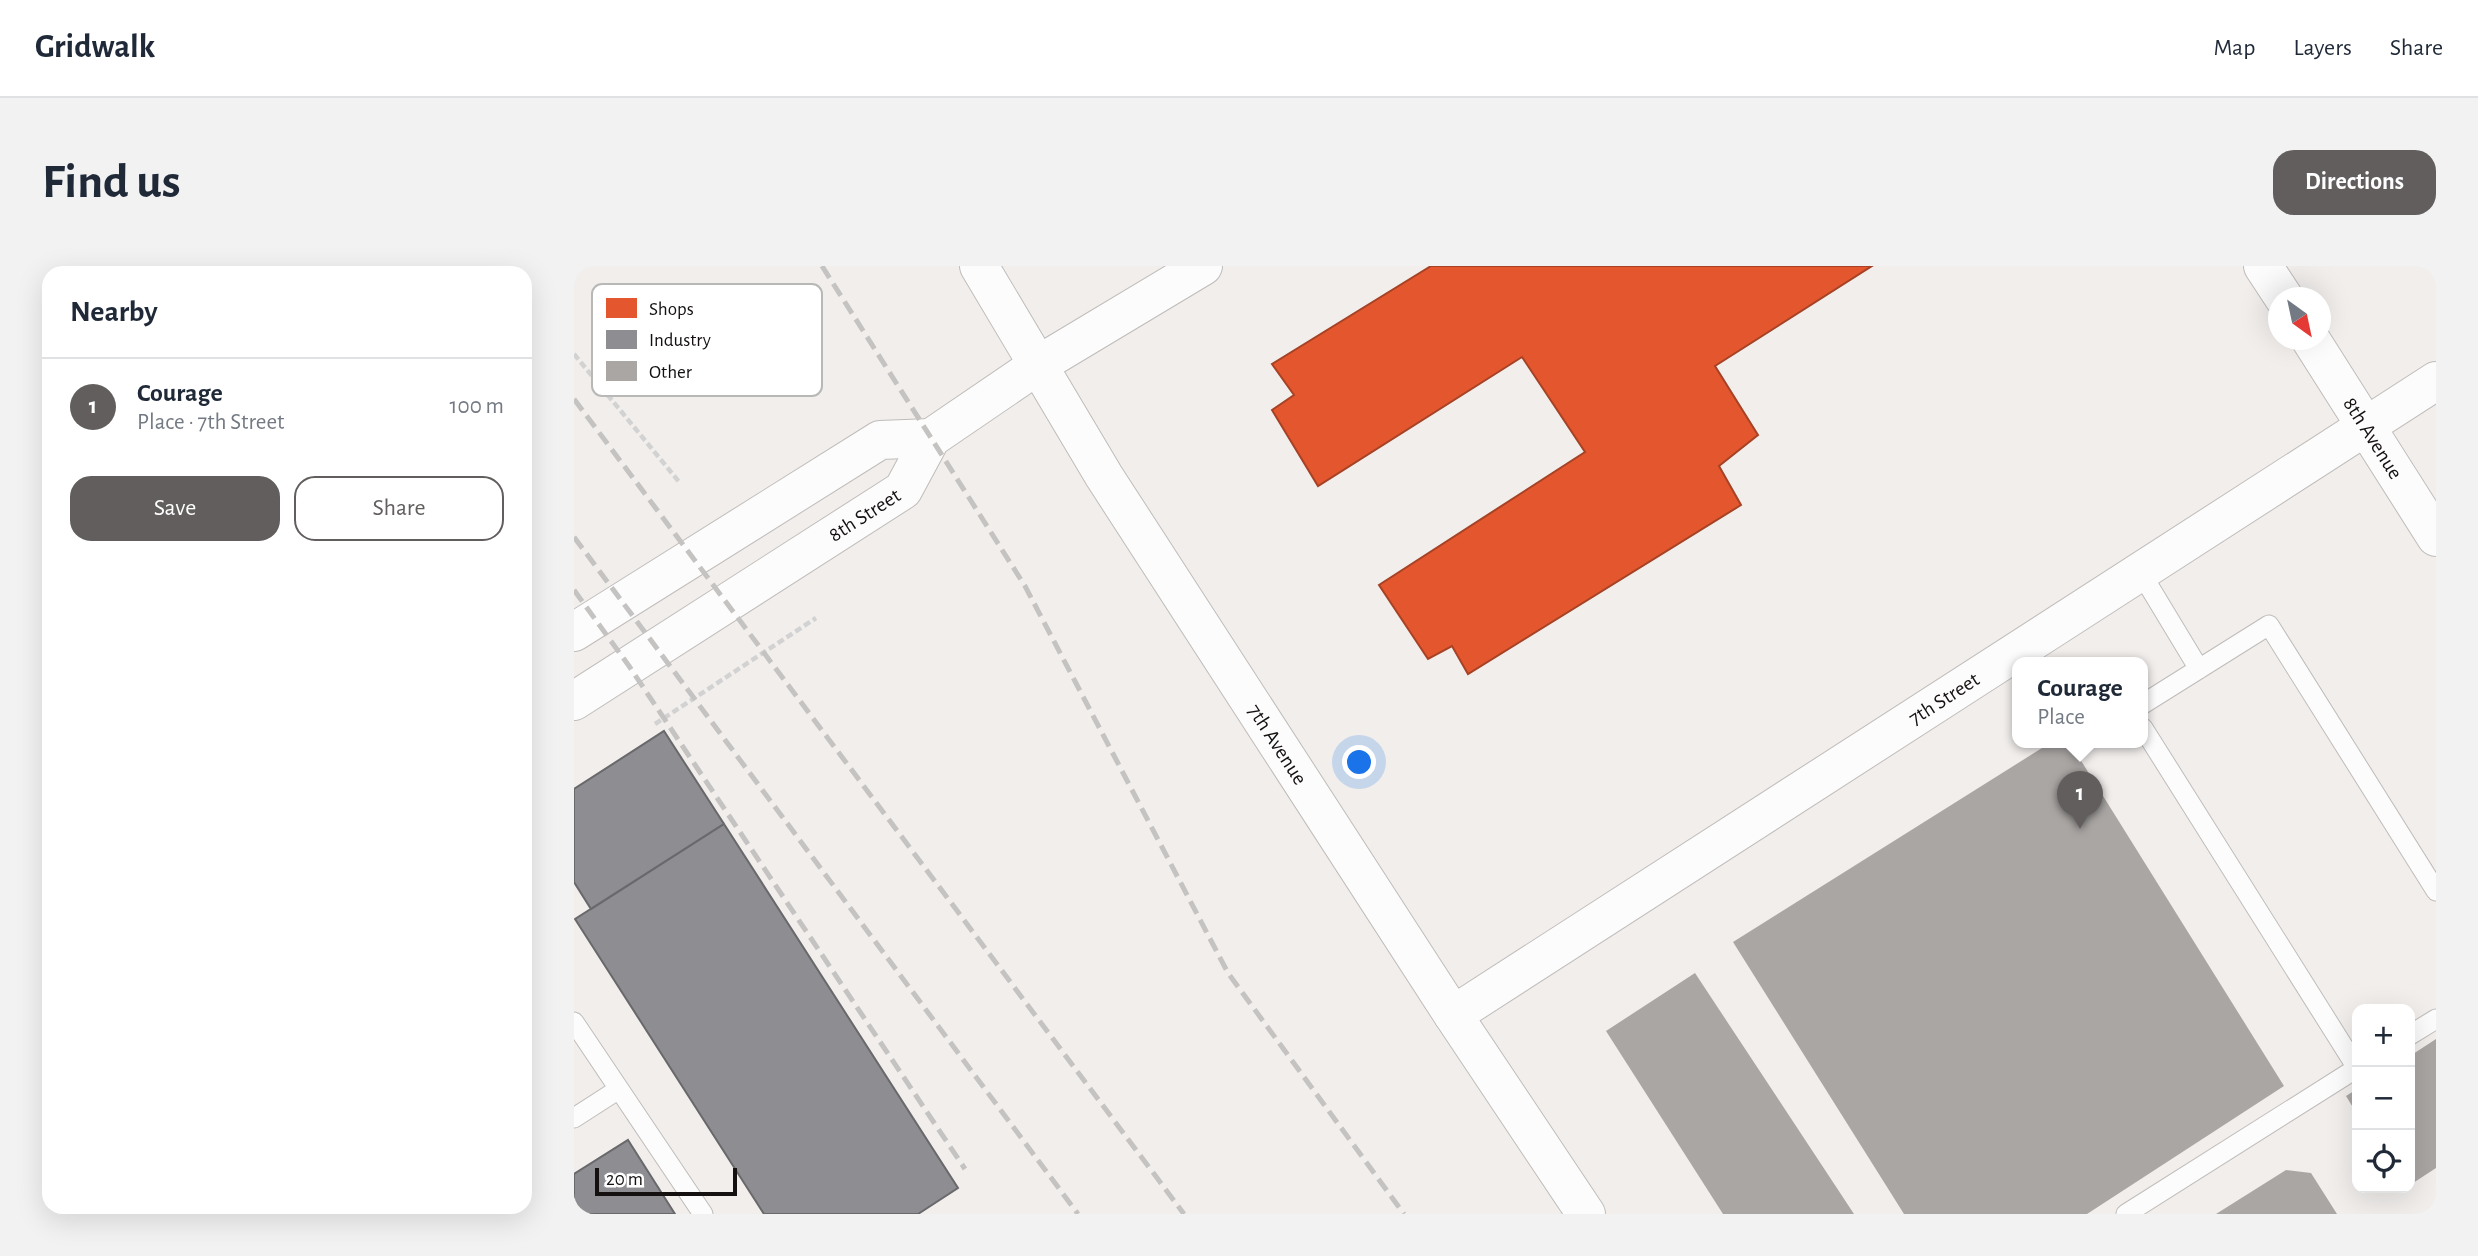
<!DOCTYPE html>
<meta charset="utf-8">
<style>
body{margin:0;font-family:"Alegreya Sans",sans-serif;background:#f2f2f3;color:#1f2937}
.controls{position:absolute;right:21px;bottom:21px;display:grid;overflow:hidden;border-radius:14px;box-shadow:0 7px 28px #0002}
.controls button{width:63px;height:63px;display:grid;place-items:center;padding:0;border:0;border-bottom:2px solid #e0e1e3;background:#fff;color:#1f2937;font:35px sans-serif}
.compass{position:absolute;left:1694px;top:21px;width:63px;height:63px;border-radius:50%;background:#fff;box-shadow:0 7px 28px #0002;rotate:147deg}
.scale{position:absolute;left:21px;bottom:18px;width:142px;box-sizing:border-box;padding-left:7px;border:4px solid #141110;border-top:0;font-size:19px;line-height:24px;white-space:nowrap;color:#141110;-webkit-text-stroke:5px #fff;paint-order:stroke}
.you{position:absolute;left:786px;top:497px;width:24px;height:24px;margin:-18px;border:5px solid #fff;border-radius:50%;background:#1a73e8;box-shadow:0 0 0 10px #1a73e833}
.badge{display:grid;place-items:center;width:46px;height:46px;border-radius:50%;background:#615e5d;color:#fff;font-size:23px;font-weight:700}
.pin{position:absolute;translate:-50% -58px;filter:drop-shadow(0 2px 4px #0008)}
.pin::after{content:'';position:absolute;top:37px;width:24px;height:21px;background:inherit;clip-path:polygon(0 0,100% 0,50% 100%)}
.popup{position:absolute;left:1438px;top:391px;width:136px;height:91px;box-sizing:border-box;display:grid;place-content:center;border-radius:14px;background:#fff;filter:drop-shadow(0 2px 5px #0005);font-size:23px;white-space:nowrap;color:#747a83}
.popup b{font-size:26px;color:#1f2937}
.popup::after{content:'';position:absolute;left:50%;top:100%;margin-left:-14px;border:14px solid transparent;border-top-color:#fff}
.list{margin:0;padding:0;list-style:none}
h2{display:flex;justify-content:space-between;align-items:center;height:91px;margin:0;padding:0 28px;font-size:30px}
h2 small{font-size:23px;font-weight:400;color:#747a83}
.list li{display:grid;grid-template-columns:46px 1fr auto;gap:21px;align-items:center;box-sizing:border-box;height:98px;padding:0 28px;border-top:2px solid #e0e1e3}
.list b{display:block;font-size:26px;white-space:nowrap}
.list p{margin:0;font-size:23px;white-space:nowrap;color:#747a83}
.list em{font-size:23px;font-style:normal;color:#747a83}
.actions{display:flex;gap:14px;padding:21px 28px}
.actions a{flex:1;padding:16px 0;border:2px solid #615e5d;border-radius:21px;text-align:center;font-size:24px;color:#615e5d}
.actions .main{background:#615e5d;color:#fff}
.icon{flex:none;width:38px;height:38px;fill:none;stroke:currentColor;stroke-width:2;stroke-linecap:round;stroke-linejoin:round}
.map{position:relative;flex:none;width:1862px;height:948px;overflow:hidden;border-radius:21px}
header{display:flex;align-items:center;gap:42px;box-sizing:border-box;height:98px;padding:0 35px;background:#fff;border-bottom:2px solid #e0e1e3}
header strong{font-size:33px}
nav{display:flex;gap:38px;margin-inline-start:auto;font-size:24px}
.intro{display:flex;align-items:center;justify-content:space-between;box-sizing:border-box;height:168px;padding:0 42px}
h1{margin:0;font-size:49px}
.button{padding:18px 32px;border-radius:21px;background:#615e5d;color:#fff;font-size:24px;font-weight:700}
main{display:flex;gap:42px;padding:0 42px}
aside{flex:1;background:#fff;border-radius:21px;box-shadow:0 7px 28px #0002}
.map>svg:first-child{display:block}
.shops{fill:#e4572e;stroke:#a64225;stroke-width:2}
.industry{fill:#8d8d92;stroke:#69686b;stroke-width:2}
.building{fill:#a9a6a4}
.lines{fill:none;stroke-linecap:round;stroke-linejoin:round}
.lane-casing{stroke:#bfbcba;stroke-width:21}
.street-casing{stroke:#bfbcba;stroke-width:40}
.secondary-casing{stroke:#bfbcba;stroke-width:40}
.primary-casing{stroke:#bfbcba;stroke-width:40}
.path{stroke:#d3d2d2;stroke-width:4.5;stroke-dasharray:7 3.5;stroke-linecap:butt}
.lane{stroke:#fdfcfc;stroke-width:19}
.street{stroke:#fdfcfc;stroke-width:38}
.secondary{stroke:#fdfcfc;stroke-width:38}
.primary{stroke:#fdfcfc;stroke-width:38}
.rail{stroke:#c4c3c2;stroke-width:5;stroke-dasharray:14 7;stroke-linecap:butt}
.labels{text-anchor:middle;stroke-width:7;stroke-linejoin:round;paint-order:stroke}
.street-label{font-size:21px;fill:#141110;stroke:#fff}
.key{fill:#fff;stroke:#b8b8b7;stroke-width:2}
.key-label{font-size:19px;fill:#141110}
</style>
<header>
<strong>Gridwalk</strong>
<nav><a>Map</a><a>Layers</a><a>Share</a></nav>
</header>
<div class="intro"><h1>Find us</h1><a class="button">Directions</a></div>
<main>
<aside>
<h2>Nearby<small></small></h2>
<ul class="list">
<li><span class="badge">1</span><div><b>Courage</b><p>Place · 7th Street</p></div><em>100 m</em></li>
</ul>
<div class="actions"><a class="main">Save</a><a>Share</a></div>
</aside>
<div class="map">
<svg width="1862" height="948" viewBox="0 0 1862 948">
<rect width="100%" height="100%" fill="#f1eeec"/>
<path class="shops" d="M857,0H1298L1141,100L1184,169L1145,200L1167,239L894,408L878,380L854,393L805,319L1011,186L948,91L744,220L698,144L720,129L698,98Z"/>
<path class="industry" d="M90,465L150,558L17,643L0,616V523Z
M150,558L384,922L344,948H190L1,653Z
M54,874L101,948H0V908Z"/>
<path class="building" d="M1476,477H1496L1710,820L1513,948H1330L1159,676Z
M1121,707L1280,948H1149L1032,765Z
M1862,773V902L1836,919V790Z
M1783,823V848L1772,830Z
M1712,904L1737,907L1763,948H1642Z"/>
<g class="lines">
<defs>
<path id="lane" d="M1567,307L1625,403
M1569,438L1695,359L1862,625
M1569,462L1783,802
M0,756L129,948
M1836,769L1862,753
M0,852L45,823
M1552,948L1783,802"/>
<g id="street">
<path id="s1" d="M405,0L530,210L879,749L1012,948"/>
<path id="s2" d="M879,749L1862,115"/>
</g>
<g id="secondary">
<path d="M0,366L306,174L357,172"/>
<path id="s3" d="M0,435L329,224L357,172L464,99L629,0"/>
</g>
<g id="primary">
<path d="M1689,0L1710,32"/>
<path id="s4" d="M1737,74L1862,271"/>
</g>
</defs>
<use href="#lane" class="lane-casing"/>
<use href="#street" class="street-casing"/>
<use href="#secondary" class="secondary-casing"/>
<use href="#primary" class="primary-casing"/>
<path class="path" d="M0,88L106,217
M81,458L242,352"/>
<use href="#lane" class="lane"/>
<use href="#street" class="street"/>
<use href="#secondary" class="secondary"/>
<use href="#primary" class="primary"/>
<path class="rail" d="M248,0L451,320L654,707L830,948
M0,133L610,948
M0,271L504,948
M0,324L55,400L391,903"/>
</g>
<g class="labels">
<g class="street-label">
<text dy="7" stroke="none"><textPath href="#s4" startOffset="116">8th Avenue</textPath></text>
<text dy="7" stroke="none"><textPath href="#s3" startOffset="345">8th Street</textPath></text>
<text dy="7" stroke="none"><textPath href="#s2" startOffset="584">7th Street</textPath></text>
<text dy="7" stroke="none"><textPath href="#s1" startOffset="564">7th Avenue</textPath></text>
</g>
</g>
<rect x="18" y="18" width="230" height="112" rx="10" class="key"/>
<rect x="32" y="32" width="31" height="20" fill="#e4572e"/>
<rect x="32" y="64" width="31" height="19" fill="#8d8d92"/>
<rect x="32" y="95" width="31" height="20" fill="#a9a6a4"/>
<g class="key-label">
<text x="75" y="49">Shops</text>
<text x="75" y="80">Industry</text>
<text x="75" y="112">Other</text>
</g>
</svg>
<div class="controls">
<button>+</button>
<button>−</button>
<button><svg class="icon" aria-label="locate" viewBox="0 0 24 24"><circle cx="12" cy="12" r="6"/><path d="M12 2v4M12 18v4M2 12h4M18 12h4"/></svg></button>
</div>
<svg class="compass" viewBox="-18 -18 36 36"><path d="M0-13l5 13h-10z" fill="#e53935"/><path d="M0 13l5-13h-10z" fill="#747a83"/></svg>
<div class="scale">20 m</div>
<div class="you"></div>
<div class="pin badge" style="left:1506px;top:563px">1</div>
<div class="popup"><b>Courage</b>Place</div>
</div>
</main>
